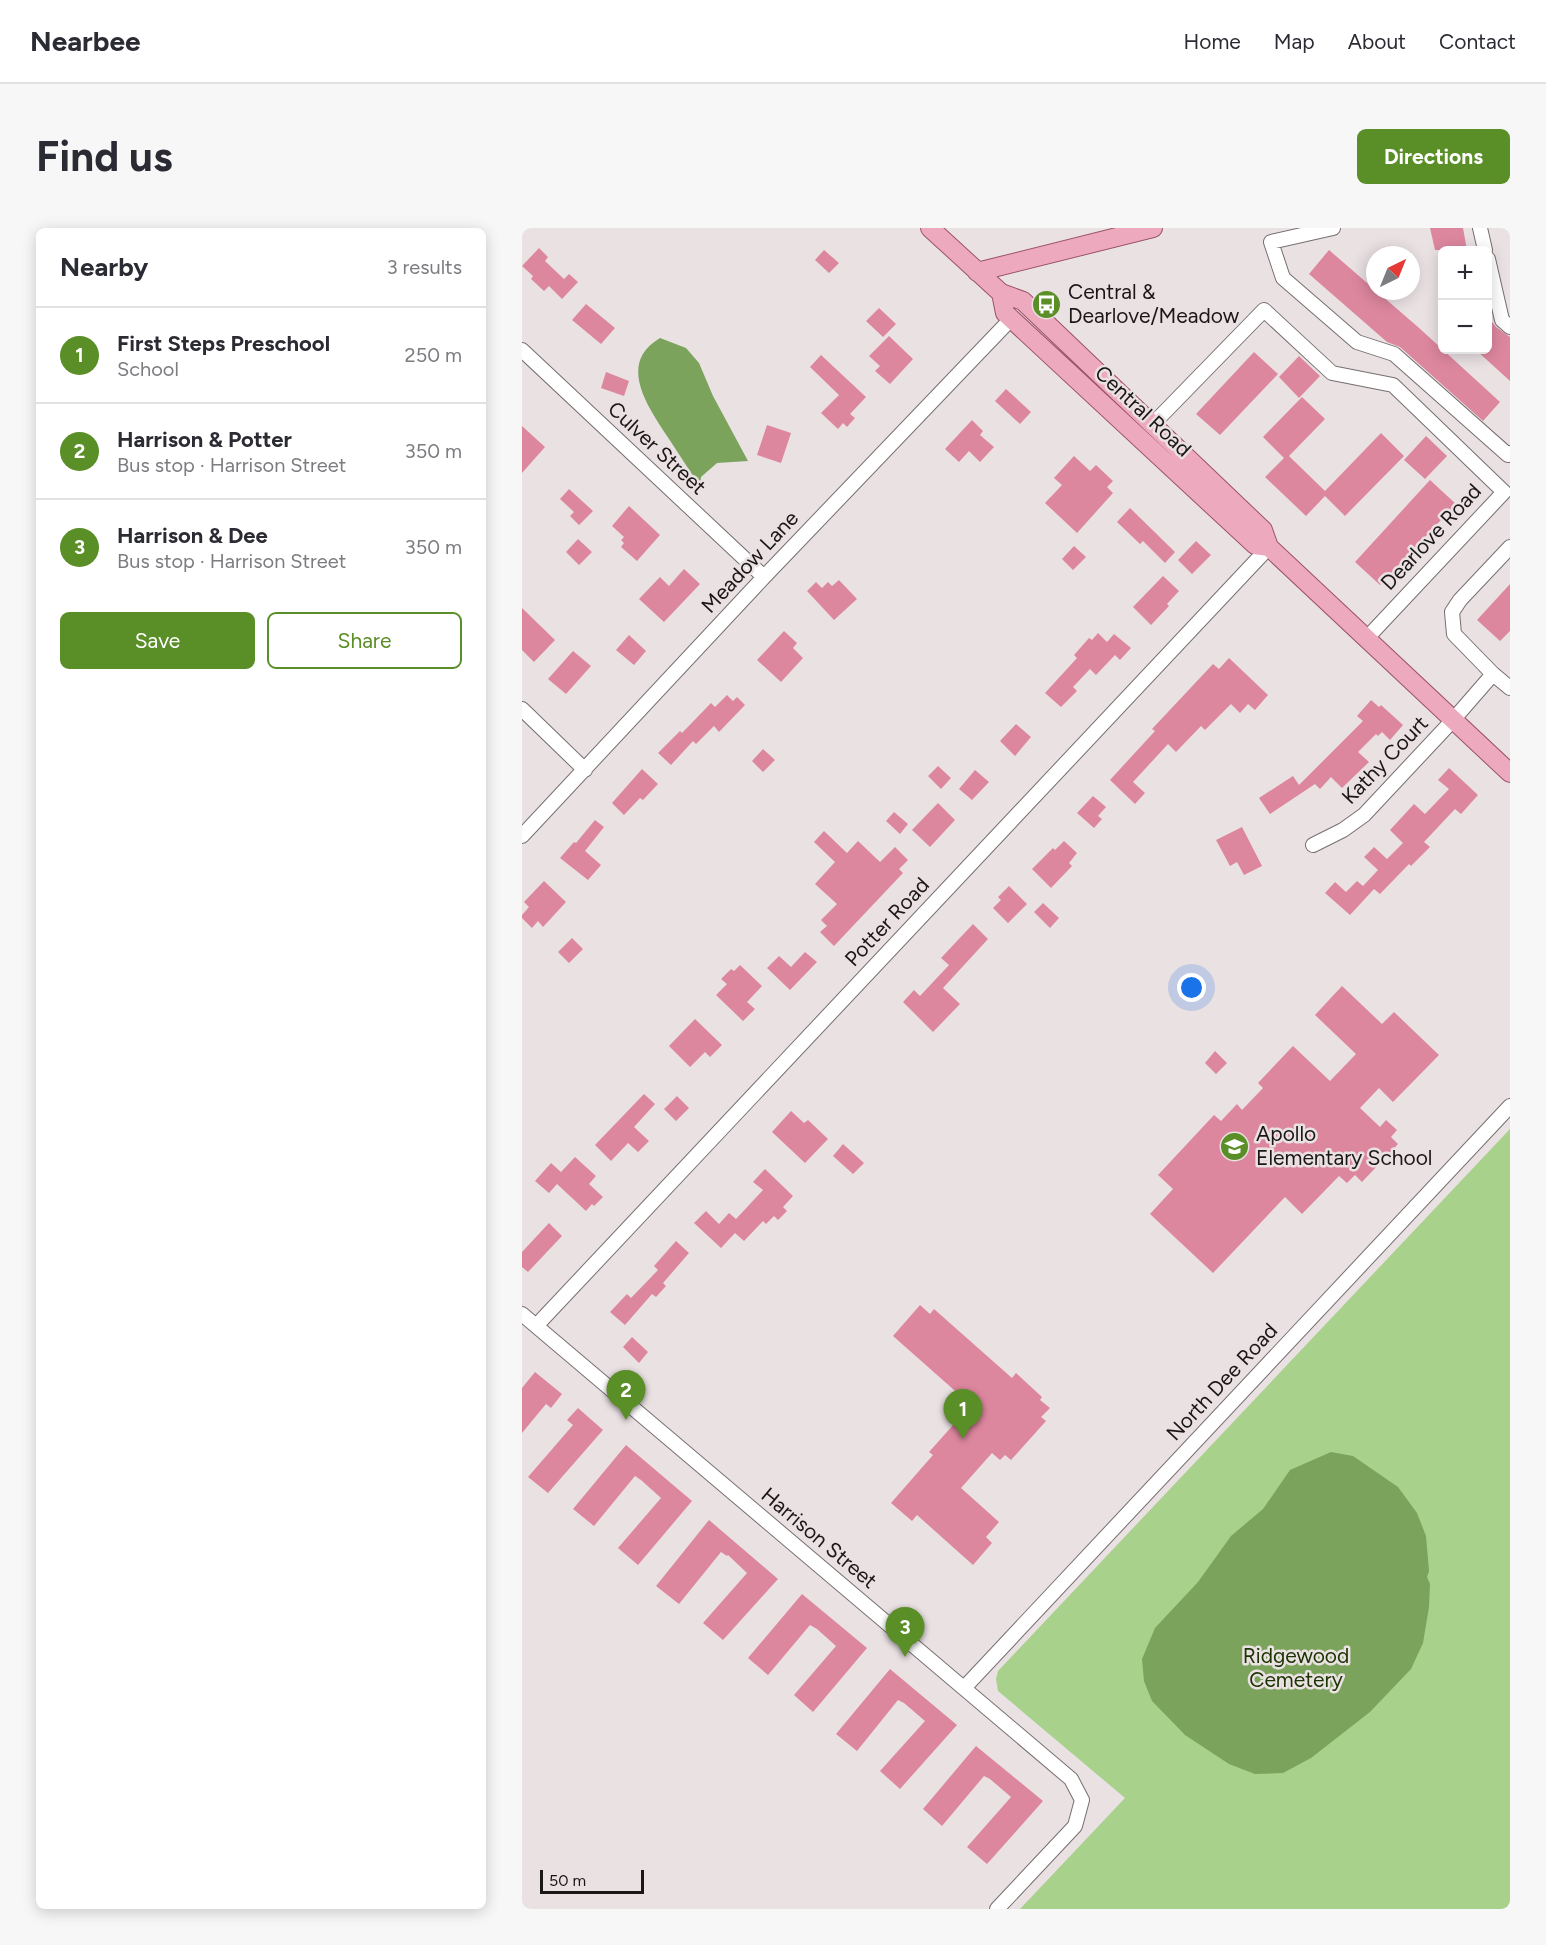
<!DOCTYPE html>
<meta charset="utf-8">
<style>
body{margin:0;font-family:Figtree,sans-serif;background:#f7f7f7;color:#2b2b33}
.controls{position:absolute;right:18px;top:18px;display:grid;overflow:hidden;border-radius:9px;box-shadow:0 3px 15px #0003}
.controls button{width:54px;height:54px;display:grid;place-items:center;padding:0;border:0;border-bottom:2px solid #e1e1e2;background:#fff;color:#2b2b33;font:30px sans-serif}
.compass{position:absolute;left:844px;top:18px;width:54px;height:54px;border-radius:50%;background:#fff;box-shadow:0 3px 15px #0003;rotate:43deg}
.scale{position:absolute;left:18px;bottom:15px;width:104px;box-sizing:border-box;padding-left:6px;border:3px solid #1b1718;border-top:0;font-size:16px;line-height:21px;white-space:nowrap;color:#1b1718;-webkit-text-stroke:4px #eae1e3;paint-order:stroke}
.you{position:absolute;left:670px;top:760px;width:21px;height:21px;margin:-15px;border:4px solid #fff;border-radius:50%;background:#1a73e8;box-shadow:0 0 0 9px #1a73e833}
.badge{display:grid;place-items:center;width:39px;height:39px;border-radius:50%;background:#5a8e27;color:#fff;font-size:20px;font-weight:700}
.pin{position:absolute;translate:-50% -50px;filter:drop-shadow(0 2px 3px #0008)}
.pin::after{content:'';position:absolute;top:32px;width:21px;height:18px;background:inherit;clip-path:polygon(0 0,100% 0,50% 100%)}
.list{margin:0;padding:0;list-style:none}
h2{display:flex;justify-content:space-between;align-items:center;height:78px;margin:0;padding:0 24px;font-size:26px}
h2 small{font-size:20px;font-weight:400;color:#7c7c81}
.list li{display:grid;grid-template-columns:39px 1fr auto;gap:18px;align-items:center;box-sizing:border-box;height:96px;padding:0 24px;border-top:2px solid #e1e1e2}
.list b{display:block;font-size:22px;white-space:nowrap}
.list p{margin:0;font-size:20px;white-space:nowrap;color:#7c7c81}
.list em{font-size:20px;font-style:normal;color:#7c7c81}
.actions{display:flex;gap:12px;padding:18px 24px}
.actions a{flex:1;padding:14px 0;border:2px solid #5a8e27;border-radius:9px;text-align:center;font-size:21px;color:#5a8e27}
.actions .main{background:#5a8e27;color:#fff}
.map{position:relative;flex:none;width:988px;height:1681px;overflow:hidden;border-radius:9px}
header{display:flex;align-items:center;gap:36px;box-sizing:border-box;height:84px;padding:0 30px;background:#fff;border-bottom:2px solid #e1e1e2}
header strong{font-size:28px}
nav{display:flex;gap:33px;margin-inline-start:auto;font-size:21px}
.intro{display:flex;align-items:center;justify-content:space-between;box-sizing:border-box;height:144px;padding:0 36px}
h1{margin:0;font-size:42px}
.button{padding:15px 27px;border-radius:9px;background:#5a8e27;color:#fff;font-size:21px;font-weight:700}
main{display:flex;gap:36px;padding:0 36px}
aside{flex:1;background:#fff;border-radius:9px;box-shadow:0 3px 15px #0003}
.map>svg:first-child{display:block}
.green{fill:#a8d18b}
.water{fill:#7ba35c}
.building{fill:#dd879f}
.lines{fill:none;stroke-linecap:round;stroke-linejoin:round}
.minor-casing{stroke:#766e70;stroke-width:16}
.major-casing{stroke:#9c5267;stroke-width:20}
.minor{stroke:#fff;stroke-width:14}
.major{stroke:#edaabe;stroke-width:18}
.labels{text-anchor:middle;stroke-width:5;stroke-linejoin:round;paint-order:stroke}
.poi-label{font-size:21px;fill:#1b1718;stroke:#eae1e3;text-anchor:start}
.street-label{font-size:21px;fill:#1b1718;stroke:#eae1e3}
.park-label{font-size:21px;fill:#1b3400;stroke:#eae1e3}
</style>
<header>
<strong>Nearbee</strong>
<nav><a>Home</a><a>Map</a><a>About</a><a>Contact</a></nav>
</header>
<div class="intro"><h1>Find us</h1><a class="button">Directions</a></div>
<main>
<aside>
<h2>Nearby<small>3 results</small></h2>
<ul class="list">
<li><span class="badge">1</span><div><b>First Steps Preschool</b><p>School</p></div><em>250 m</em></li>
<li><span class="badge">2</span><div><b>Harrison &amp; Potter</b><p>Bus stop · Harrison Street</p></div><em>350 m</em></li>
<li><span class="badge">3</span><div><b>Harrison &amp; Dee</b><p>Bus stop · Harrison Street</p></div><em>350 m</em></li>
</ul>
<div class="actions"><a class="main">Save</a><a>Share</a></div>
</aside>
<div class="map">
<svg width="988" height="1681" viewBox="0 0 988 1681">
<rect width="100%" height="100%" fill="#eae1e3"/>
<path class="green" d="M988,901V1681H498L603,1570L476,1463L474,1451L476,1443Z"/>
<path class="water" d="M138,110L164,120L177,135L191,168L226,233L195,235L179,249L178,258C167,242 157,226 147,211C127,180 94,136 138,110Z
M809,1224L831,1228L876,1259L895,1285L904,1308L907,1343L905,1349L908,1356L907,1379L901,1415L889,1441L848,1484L789,1530L761,1545L733,1546L707,1536L663,1507L630,1473L622,1453L620,1431L633,1400L676,1354L709,1308L741,1281L768,1242Z"/>
<path class="building" d="M908,0H941L945,22H913Z
M17,20L26,29L23,33L42,51L47,46L56,54L40,71L27,58L22,63L9,51L11,48L0,38Z
M302,22L317,35L307,45L293,32Z
M807,22L896,99L978,174L961,193L878,119L865,114L787,46Z
M64,76L93,100L79,116L50,92Z
M357,80L374,96L361,109L344,93Z
M966,89L974,99L988,109V153L954,122H966Z
M367,108L391,131L368,156L353,143L358,138L347,128Z
M732,124L756,146L698,207L674,186Z
M299,127L344,169L328,186L333,190L325,199L321,195L316,201L299,185L317,167L288,139Z
M777,128L798,148L777,170L757,149Z
M84,144L107,153L102,168L79,160Z
M484,161L509,184L498,196L473,173Z
M780,169L803,191L767,228L803,263L859,205L882,228L823,288L803,268L784,288L743,249L762,230L741,209Z
M450,192L461,203L458,207L472,219L458,234L447,223L437,234L423,221Z
M245,197L269,205L259,235L235,227Z
M0,198L23,219L0,245Z
M904,208L925,228L903,251L882,232Z
M552,228L568,243L574,237L591,253L585,259L591,265L555,305L523,275L540,257L532,250Z
M908,252L934,276L858,357L833,334Z
M47,261L71,283L57,297L48,288L52,284L38,271Z
M107,278L138,307L115,333L99,319L102,315L99,312L102,309L90,298Z
M608,280L653,324L643,335L621,313L618,316L595,294Z
M56,311L70,324L57,337L44,324Z
M674,313L689,327L670,346L656,332Z
M552,318L564,329L551,342L540,331Z
M162,341L178,356L142,394L117,371L138,349L147,358Z
M641,348L657,363L645,376L647,378L629,397L611,379Z
M317,352L335,371L312,392L285,363L294,354L300,360L306,354L310,358Z
M988,356V403L978,413L955,392Z
M0,380L33,412L12,434L0,422Z
M262,403L275,415L271,420L281,430L259,454L235,432Z
M576,405L585,414L592,406L609,420L598,432L593,427L574,447L568,441L551,459L555,463L539,479L523,465L555,430L552,427L567,410L570,412Z
M107,407L124,423L112,437L94,422Z
M51,423L69,438L44,466L26,451Z
M707,430L746,467L733,482L726,476L718,485L709,476L683,502L679,498L654,524L646,516L611,554L623,565L613,576L588,552L633,503L630,501L691,436L697,441Z
M205,467L211,473L215,469L223,477L197,504L192,498L174,516L171,513L149,537L136,525L158,503L160,505L189,475L193,479Z
M849,472L857,479L859,477L881,497L868,512L860,504L856,508L854,506L836,524L847,534L820,560L809,549L798,561L793,556L748,586L737,570L771,548L777,557L841,493L835,488Z
M494,496L509,509L493,528L478,513Z
M241,521L253,532L241,544L230,533Z
M416,538L429,550L419,561L406,548Z
M927,540L956,567L939,586L933,581L902,614L908,619L889,638L887,636L858,666L852,661L828,687L803,665L813,654L824,664L835,653L841,658L856,642L842,629L852,619L865,631L881,615L868,602L892,576L903,586L927,561L916,552Z
M120,541L136,556L121,572L118,570L102,587L90,575Z
M453,542L467,554L450,572L437,561Z
M571,568L584,579L576,588L580,591L572,600L555,585Z
M416,575L433,592L408,619L390,602Z
M372,584L386,596L378,606L364,593Z
M73,592L82,599L63,623L79,637L66,652L38,630L52,614L54,615Z
M720,599L740,638L722,647L715,634L708,638L694,612Z
M302,603L325,625L336,613L358,634L373,619L386,632L377,641L381,645L312,718L298,704L305,698L299,692L315,676L293,656L313,634L292,614Z
M542,613L555,625L547,635L550,638L529,660L510,641L531,620L533,622Z
M22,653L44,674L21,699L16,693L10,700L0,690V687L7,679L2,674Z
M487,658L505,676L486,695L471,680L479,672L476,669Z
M521,675L537,690L528,700L512,684Z
M451,696L466,711L421,760L438,776L411,804L381,774L392,762L398,768L427,737L419,730Z
M50,710L61,721L47,735L36,724Z
M283,724L295,734L268,762L245,740L257,728L269,739Z
M218,737L240,758L225,774L233,781L221,793L194,767L205,756L199,751L209,741L212,743Z
M820,758L860,796L872,784L917,827L871,874L857,860L838,880L858,899L864,892L875,902L869,909L876,916L840,954L833,947L825,955L817,948L780,986L763,969L691,1045L628,986L651,961L636,947L692,887L699,893L715,876L720,882L741,860L736,855L771,818L808,853L834,826L793,787Z
M173,791L200,817L188,829L183,824L168,839L147,818Z
M693,823L705,835L694,846L683,835Z
M122,866L133,876L112,899L127,913L116,924L106,915L89,933L73,917Z
M155,868L167,880L154,893L142,881Z
M269,883L282,895L286,892L306,911L283,935L250,904Z
M321,916L342,935L331,946L311,928Z
M53,929L74,948L67,956L81,969L72,978L70,976L64,983L35,956L27,965L13,953L29,935L39,944Z
M243,941L271,968L261,979L265,983L256,992L252,988L244,996L241,993L222,1013L213,1005L199,1020L172,995L184,983L197,996L207,985L214,991L241,962L231,954Z
M27,995L40,1008L6,1044L0,1039V1024Z
M154,1013L167,1025L141,1055L144,1058L134,1069L130,1066L103,1097L88,1084L105,1066L109,1070L136,1042L132,1038Z
M398,1077L408,1086L412,1081L490,1150L494,1145L520,1169L518,1172L528,1180L519,1189L524,1193L489,1232L483,1227L478,1232L470,1225L439,1260L477,1294L464,1309L470,1315L451,1337L395,1287L390,1293L369,1275L411,1227L407,1224L449,1177L371,1108Z
M110,1109L126,1124L117,1135L101,1119Z
M13,1144L40,1166L29,1180L24,1176L0,1205V1160Z
M56,1180L81,1202L26,1265L6,1249L51,1197L45,1192Z
M104,1217L170,1273L116,1337L96,1320L139,1270L119,1252L113,1248L72,1298L51,1281Z
M187,1292L256,1351L201,1412L181,1395L225,1345L206,1327L205,1328L199,1324L157,1376L134,1358Z
M280,1366L345,1420L291,1484L272,1467L314,1418L295,1401L288,1397L246,1447L226,1430Z
M368,1441L435,1497L378,1561L358,1543L403,1493L382,1475L376,1472L335,1523L314,1506Z
M454,1518L521,1573L465,1636L445,1619L489,1569L468,1551L462,1548L420,1598L401,1581Z"/>
<g class="lines">
<defs>
<path id="minor" d="M811,0L749,14L761,50L835,114L872,126L986,227L988,225
M958,0L963,22
M966,31L980,92L988,99
M0,122L242,349
M630,197L742,82L810,145L871,157L982,264L844,411
M988,319L938,372L930,384L932,406L971,446L988,460
M0,481L63,542
M0,608L242,349L489,91
M791,617L821,602L842,587L931,492L971,446
M0,1086L549,1551L560,1572L553,1598L475,1681
M14,1098L747,319
M442,1460L988,878"/>
<path id="major" d="M408,0L479,65L501,73L741,302L747,319L988,545
M455,44L631,0
M479,65L483,85L733,317L747,319"/>
</defs>
<use href="#minor" class="minor-casing"/>
<use href="#major" class="major-casing"/>
<use href="#minor" class="minor"/>
<use href="#major" class="major"/>
</g>
<defs>
<symbol id="bus-disc" viewBox="-11 -11 22 22"><circle r="9.5" fill="#5a8e27" stroke="#eae1e3"/><path d="M-5-6H5V4H4V6H2V4H-2V6H-4V4H-5ZM-3.5-4V0h7V-4ZM-3.5 1.2v1.5H-2V1.2ZM2 1.2v1.5H3.5V1.2Z" fill="#fff"/></symbol>
<symbol id="school-disc" viewBox="-11 -11 22 22"><circle r="9.5" fill="#5a8e27" stroke="#eae1e3"/><path d="M0-5L7-2L0 1L-7-2ZM-4 1L0 2.5L4 1V4Q0 6-4 4Z" fill="#fff"/></symbol>
</defs>
<g fill-rule="evenodd">
<use href="#bus-disc" x="508" y="60" width="33" height="33"/>
<use href="#school-disc" x="696" y="902" width="33" height="33"/>
</g>
<g class="labels">
<g class="poi-label">
<text x="546" y="71">Central &amp;<tspan x="546" dy="24">Dearlove/Meadow</tspan></text>
<text x="734" y="913">Apollo<tspan x="734" dy="24">Elementary School</tspan></text>
</g>
<g class="street-label">
<text transform="translate(621 183) rotate(43)" y="7">Central Road</text>
<text transform="translate(135 220) rotate(43)" y="7">Culver Street</text>
<text transform="translate(909 309) rotate(-47)" y="7">Dearlove Road</text>
<text transform="translate(228 334) rotate(-47)" y="7">Meadow Lane</text>
<text transform="translate(863 532) rotate(-46)" y="7">Kathy Court</text>
<text transform="translate(365 694) rotate(-47)" y="7">Potter Road</text>
<text transform="translate(700 1154) rotate(-47)" y="7">North Dee Road</text>
<text transform="translate(297 1310) rotate(40)" y="7">Harrison Street</text>
</g>
<g class="park-label">
<text x="774" y="1435">Ridgewood<tspan x="774" dy="24">Cemetery</tspan></text>
</g>
</g>
</svg>
<div class="controls">
<button>+</button>
<button>−</button>
</div>
<svg class="compass" viewBox="-18 -18 36 36"><path d="M0-13l5 13h-10z" fill="#e53935"/><path d="M0 13l5-13h-10z" fill="#7c7c81"/></svg>
<div class="scale">50 m</div>
<div class="you"></div>
<div class="pin badge" style="left:441px;top:1211px">1</div>
<div class="pin badge" style="left:104px;top:1192px">2</div>
<div class="pin badge" style="left:383px;top:1429px">3</div>
</div>
</main>
